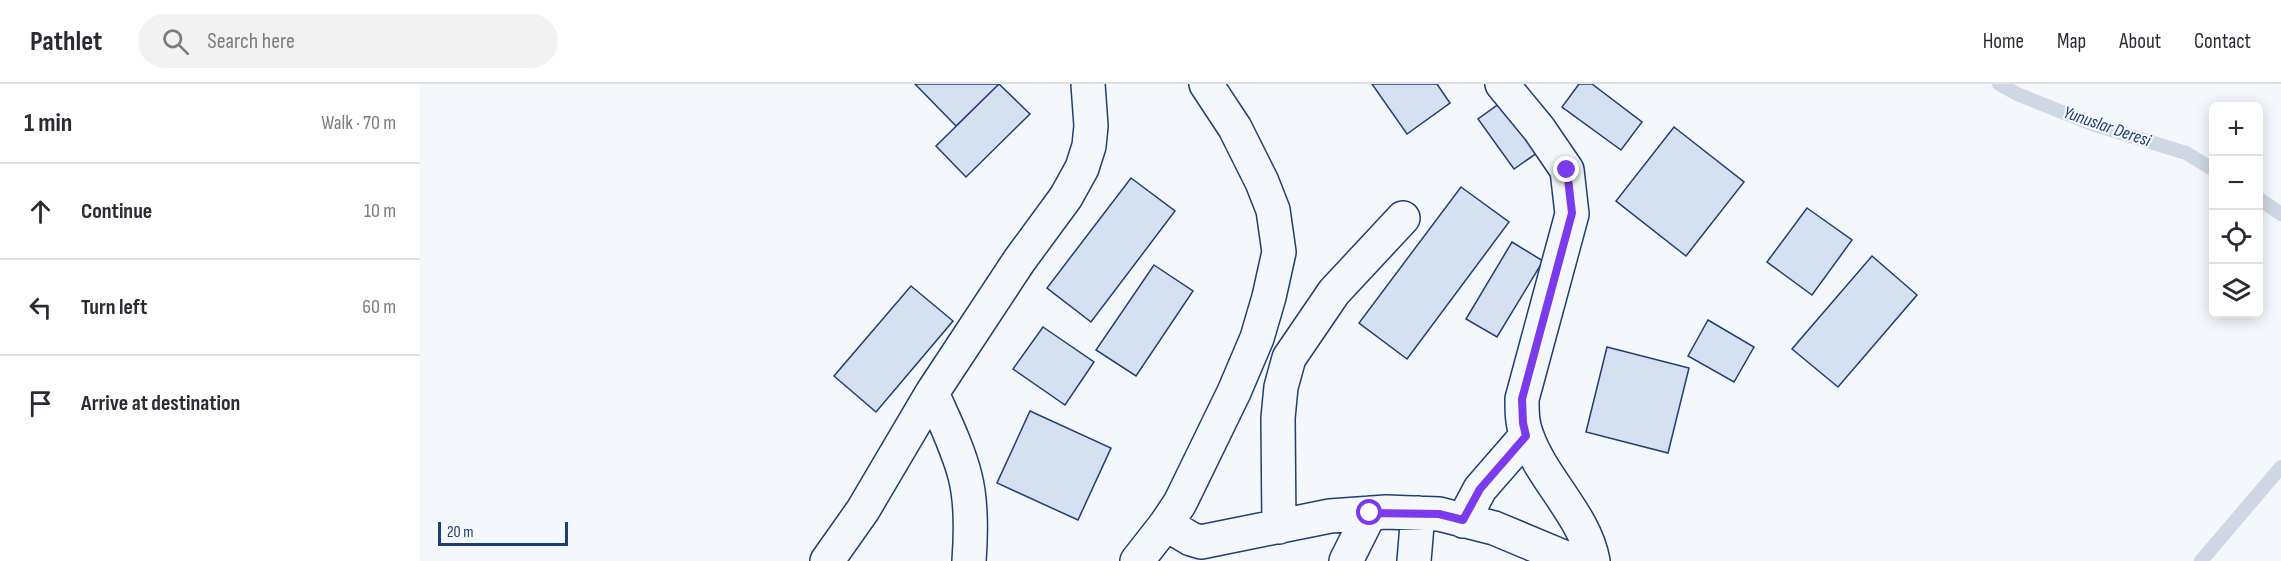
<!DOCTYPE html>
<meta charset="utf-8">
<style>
body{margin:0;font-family:"Sofia Sans Condensed",sans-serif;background:#f2f2f3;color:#2b2b33}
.controls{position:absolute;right:18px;top:18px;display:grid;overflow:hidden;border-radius:9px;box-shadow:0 3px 15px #0003}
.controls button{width:54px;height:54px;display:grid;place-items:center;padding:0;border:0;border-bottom:2px solid #e1e1e2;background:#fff;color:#2b2b33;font:30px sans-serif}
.scale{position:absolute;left:18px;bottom:15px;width:130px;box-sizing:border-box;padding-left:6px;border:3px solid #1d3f73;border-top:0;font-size:16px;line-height:21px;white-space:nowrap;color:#1d3f73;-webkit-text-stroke:4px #f4f7fb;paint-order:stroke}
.stop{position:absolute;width:18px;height:18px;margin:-14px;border:4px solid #7c3aed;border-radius:50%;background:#fff}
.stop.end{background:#7c3aed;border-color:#fff;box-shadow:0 2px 6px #0008}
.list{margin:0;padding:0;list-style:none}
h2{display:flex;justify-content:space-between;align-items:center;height:78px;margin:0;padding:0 24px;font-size:26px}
h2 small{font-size:20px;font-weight:400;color:#7c7c81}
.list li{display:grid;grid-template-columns:39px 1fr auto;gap:18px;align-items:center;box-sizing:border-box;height:96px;padding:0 24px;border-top:2px solid #e1e1e2}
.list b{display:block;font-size:22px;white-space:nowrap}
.list em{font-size:20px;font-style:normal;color:#7c7c81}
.icon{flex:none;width:33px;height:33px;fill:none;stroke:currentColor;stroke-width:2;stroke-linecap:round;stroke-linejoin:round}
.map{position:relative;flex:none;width:1861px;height:477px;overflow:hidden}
header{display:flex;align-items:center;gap:36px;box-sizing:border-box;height:84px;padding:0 30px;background:#fff;border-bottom:2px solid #e1e1e2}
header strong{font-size:28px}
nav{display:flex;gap:33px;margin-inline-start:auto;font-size:21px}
.search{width:420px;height:54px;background:#f2f2f3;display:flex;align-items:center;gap:15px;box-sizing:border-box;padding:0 21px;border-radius:33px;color:#7c7c81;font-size:22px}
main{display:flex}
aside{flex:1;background:#fff}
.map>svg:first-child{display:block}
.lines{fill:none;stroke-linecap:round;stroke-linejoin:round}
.stream{stroke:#cfd7e4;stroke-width:14}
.building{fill:#d5e0f0;stroke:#1d3f73;stroke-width:1.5}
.minor-casing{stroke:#1d3f73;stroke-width:36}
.minor{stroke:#f4f7fb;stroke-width:33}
.route{stroke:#7c3aed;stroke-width:8}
.labels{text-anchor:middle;stroke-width:4.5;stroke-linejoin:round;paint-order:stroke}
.water-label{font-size:18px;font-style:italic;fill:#1d3f73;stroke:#f4f7fb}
</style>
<header>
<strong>Pathlet</strong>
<div class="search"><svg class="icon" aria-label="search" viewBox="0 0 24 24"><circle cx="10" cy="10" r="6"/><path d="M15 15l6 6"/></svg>Search here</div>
<nav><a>Home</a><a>Map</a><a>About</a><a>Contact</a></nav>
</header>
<main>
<aside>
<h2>1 min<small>Walk · 70 m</small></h2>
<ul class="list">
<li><svg class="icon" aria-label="ahead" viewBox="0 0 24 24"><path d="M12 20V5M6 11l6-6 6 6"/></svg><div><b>Continue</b></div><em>10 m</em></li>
<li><svg class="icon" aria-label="left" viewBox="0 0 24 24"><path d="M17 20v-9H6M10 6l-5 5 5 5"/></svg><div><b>Turn left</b></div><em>60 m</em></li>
<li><svg class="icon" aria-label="arrive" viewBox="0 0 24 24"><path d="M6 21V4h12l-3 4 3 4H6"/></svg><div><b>Arrive at destination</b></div></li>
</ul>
</aside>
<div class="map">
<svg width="1861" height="477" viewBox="0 0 1861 477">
<rect width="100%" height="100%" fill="#f4f7fb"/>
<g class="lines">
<path class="stream" d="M1579,0L1597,10L1672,40L1766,69L1794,86
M1838,114L1861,130
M1781,477L1861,383"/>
</g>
<path class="building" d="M495,0H579L536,42Z
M579,0L610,30L546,93L516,62Z
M952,0H1017L1030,19L987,50Z
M1159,0H1172L1222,38L1201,66L1142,23Z
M1090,12L1127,62L1094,85L1058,35Z
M1254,43L1324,98L1266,172L1196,117Z
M711,94L755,127L671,238L627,204Z
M1041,103L1089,138L987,275L939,239Z
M1387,124L1432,156L1392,211L1347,178Z
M1092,158L1123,177L1077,253L1046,235Z
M1452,172L1497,211L1418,303L1372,265Z
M734,181L773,207L716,292L676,266Z
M491,202L533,237L456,328L414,292Z
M1288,236L1334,263L1314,298L1268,272Z
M623,243L674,278L645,321L593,285Z
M1187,263L1269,284L1248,369L1166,348Z
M610,327L691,364L658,436L577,399Z"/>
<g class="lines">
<defs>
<path id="minor" d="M786,0L815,44L842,98L853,126L859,168L849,213L837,254L814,308L760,419L746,440L771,455L781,458L910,432L966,428L1019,430L1074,444L1153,477
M1082,0L1119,45L1147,86L1152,130L1102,315C1102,328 1102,340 1107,352C1122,395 1165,432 1173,477
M512,309C524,336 538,364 545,392C552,419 551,450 549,477
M1043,437L1060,405L1106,352
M859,443L858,334L861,303L869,274L914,208L983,134
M407,477L443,426L512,309L599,177L646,113L662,84L669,62L671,42L668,0
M717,477L746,440
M926,477L950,429
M994,477L998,429"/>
</defs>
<use href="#minor" class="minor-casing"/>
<use href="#minor" class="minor"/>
</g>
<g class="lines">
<path class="route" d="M950,429L1019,430L1043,436L1060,405L1106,352L1103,339L1102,315L1152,129L1147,86"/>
</g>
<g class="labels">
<g class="water-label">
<text transform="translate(1687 42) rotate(19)" y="6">Yunuslar Deresi</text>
</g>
</g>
</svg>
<div class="controls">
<button>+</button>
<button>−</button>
<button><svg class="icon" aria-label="locate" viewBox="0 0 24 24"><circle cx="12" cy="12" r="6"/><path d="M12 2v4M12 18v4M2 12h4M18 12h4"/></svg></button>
<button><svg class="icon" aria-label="layers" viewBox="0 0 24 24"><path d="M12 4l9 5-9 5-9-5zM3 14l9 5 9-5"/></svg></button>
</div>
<div class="scale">20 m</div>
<div class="stop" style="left:950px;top:429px"></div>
<div class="stop end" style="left:1147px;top:86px"></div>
</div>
</main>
